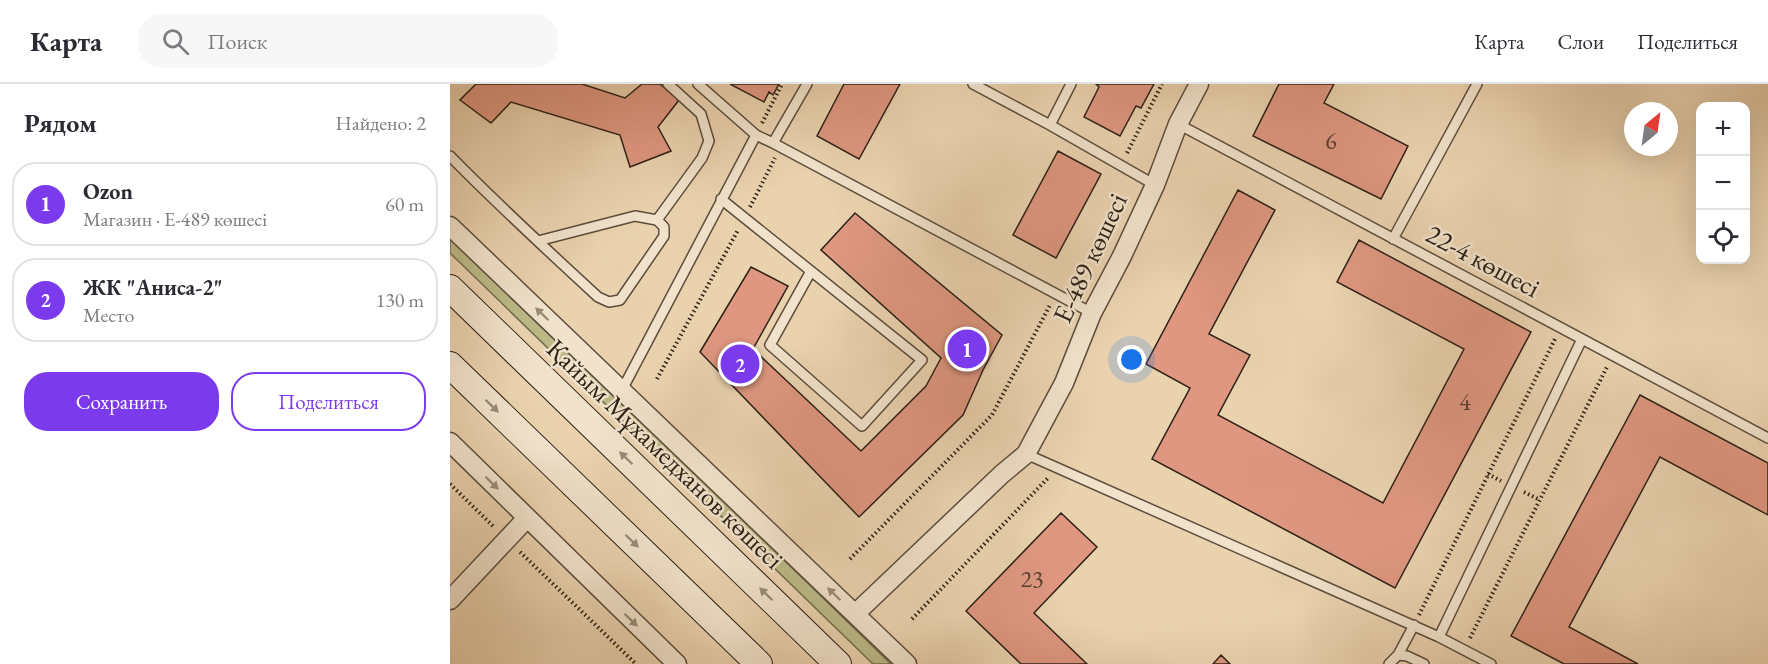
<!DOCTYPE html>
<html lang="ru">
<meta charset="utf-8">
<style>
body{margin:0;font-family:"EB Garamond",serif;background:#f7f7f7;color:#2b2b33}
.controls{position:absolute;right:18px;top:18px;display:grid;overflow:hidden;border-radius:12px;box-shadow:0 6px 24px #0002}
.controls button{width:54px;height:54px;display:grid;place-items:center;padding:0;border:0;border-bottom:2px solid #e1e1e2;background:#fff;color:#2b2b33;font:30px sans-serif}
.compass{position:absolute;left:1174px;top:18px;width:54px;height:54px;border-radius:50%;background:#fff;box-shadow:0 6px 24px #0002;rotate:29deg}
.you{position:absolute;left:682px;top:276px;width:21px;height:21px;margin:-15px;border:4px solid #fff;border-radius:50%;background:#1a73e8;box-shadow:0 0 0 9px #1a73e833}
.badge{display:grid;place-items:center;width:39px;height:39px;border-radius:50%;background:#7c3aed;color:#fff;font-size:20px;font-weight:700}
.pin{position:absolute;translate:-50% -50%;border:3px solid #fff;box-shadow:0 2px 6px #0006}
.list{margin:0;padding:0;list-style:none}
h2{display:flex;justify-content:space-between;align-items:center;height:78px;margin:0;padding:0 24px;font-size:26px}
h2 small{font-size:20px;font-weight:400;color:#7c7c81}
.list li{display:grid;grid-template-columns:39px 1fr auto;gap:18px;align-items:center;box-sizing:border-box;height:84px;margin:0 12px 12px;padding:0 12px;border:2px solid #e1e1e2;border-radius:24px}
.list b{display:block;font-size:22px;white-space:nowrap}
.list p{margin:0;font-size:20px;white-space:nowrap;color:#7c7c81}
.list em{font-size:20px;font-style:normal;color:#7c7c81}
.actions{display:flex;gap:12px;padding:18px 24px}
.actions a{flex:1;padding:14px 0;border:2px solid #7c3aed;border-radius:24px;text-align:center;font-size:21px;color:#7c3aed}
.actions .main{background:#7c3aed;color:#fff}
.icon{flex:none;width:33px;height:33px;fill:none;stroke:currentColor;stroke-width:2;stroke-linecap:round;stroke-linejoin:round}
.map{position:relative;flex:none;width:1318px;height:580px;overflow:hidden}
header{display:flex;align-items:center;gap:36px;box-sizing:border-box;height:84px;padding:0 30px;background:#fff;border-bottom:2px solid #e1e1e2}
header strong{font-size:28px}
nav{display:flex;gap:33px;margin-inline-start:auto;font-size:21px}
.search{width:420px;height:54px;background:#f7f7f7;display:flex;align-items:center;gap:15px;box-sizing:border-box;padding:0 21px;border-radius:24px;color:#7c7c81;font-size:22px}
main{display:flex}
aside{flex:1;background:#fff}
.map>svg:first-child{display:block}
.green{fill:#bbba87;stroke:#746e4e;stroke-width:1.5}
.building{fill:#df9781;stroke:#2c2115;stroke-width:1.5}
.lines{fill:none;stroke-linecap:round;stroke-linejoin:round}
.lane-casing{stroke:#5c4d3c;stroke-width:12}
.street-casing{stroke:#5c4d3c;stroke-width:21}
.secondary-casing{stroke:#2c2115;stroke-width:28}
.path{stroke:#2c2115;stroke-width:4;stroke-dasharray:1.5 3;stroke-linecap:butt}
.lane{stroke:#f1e2cb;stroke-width:9}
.street{stroke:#f1e2cb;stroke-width:18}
.secondary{stroke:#f1e2cb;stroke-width:26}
.oneway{fill:#988b79}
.labels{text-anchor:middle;stroke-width:5;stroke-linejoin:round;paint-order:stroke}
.number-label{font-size:24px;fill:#593e30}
.street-label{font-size:27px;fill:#2c2115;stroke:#f1e2cb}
</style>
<header>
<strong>Карта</strong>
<div class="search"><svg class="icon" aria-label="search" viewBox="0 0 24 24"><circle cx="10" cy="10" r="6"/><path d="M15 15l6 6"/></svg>Поиск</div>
<nav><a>Карта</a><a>Слои</a><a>Поделиться</a></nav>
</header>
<main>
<aside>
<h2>Рядом<small>Найдено: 2</small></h2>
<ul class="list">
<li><span class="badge">1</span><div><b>Ozon</b><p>Магазин · Е-489 көшесі</p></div><em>60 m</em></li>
<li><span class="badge">2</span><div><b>ЖК &quot;Аниса-2&quot;</b><p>Место</p></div><em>130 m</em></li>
</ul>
<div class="actions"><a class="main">Сохранить</a><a>Поделиться</a></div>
</aside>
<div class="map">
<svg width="1318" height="580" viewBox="0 0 1318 580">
<rect width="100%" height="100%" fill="#ead2af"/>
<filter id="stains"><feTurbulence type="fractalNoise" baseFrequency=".00333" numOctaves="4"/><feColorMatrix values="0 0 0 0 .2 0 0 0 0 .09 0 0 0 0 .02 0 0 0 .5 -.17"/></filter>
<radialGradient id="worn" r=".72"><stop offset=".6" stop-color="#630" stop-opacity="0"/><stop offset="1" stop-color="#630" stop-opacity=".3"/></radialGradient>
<path class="green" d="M0,152L441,580H423L0,169Z"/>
<path class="building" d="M26,0H132L175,14L192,0H210L229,16L208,43L221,67L180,83L170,51L61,18L41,39L10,16Z
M280,0H329L323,11L319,8L314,18Z
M394,0H450L409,75L367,52Z
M646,0H704L691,24L686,22L670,52L634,33L649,3Z
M829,0H884L874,19L958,62L931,115L803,52Z
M608,67L651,90L606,174L563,151Z
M788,106L825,126L759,250L800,271L768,331L933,419L1014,265L887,198L909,156L1081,248L945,504L702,375L740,304L696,280Z
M405,129L552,251L533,286L513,331L409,433L250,268L301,183L338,202L303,265L411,367L476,302L491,274L371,166Z
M1190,311L1318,379V431L1210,373L1119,543L1188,580H1114L1061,552Z
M611,429L647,463L584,529L637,580H571L516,527Z
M771,571L780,580H763Z"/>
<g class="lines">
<defs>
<path id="lane" d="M248,0L306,51L323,59L642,229
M523,0L600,41L705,101
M728,40L1318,354
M600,41L621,0
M323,59L357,0
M0,72C48,121 98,167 148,213L159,218L170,216L214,152V143L207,136L185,132L88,157
M271,115L472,276L412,342L320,261L361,187
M207,136L252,74L259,57L251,30L218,0
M943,155L1027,0
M172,306L306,51
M576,370L989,553L1041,580
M989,553L1132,255
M948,571L964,541
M939,580L948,571L957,572L974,580"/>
<path id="street" d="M0,142L457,580
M0,358L227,580
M0,516L77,434
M405,530L552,390L576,370L614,299L642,229L672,172L705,101L728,40L749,0"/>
<path id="secondary" d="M0,204L388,580
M0,281L309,580"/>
</defs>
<use href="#lane" class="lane-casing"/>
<use href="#street" class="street-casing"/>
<use href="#secondary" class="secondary-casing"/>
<path class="path" d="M312,39L332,0
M677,69L712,0
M300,123L325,74
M207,295L288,146
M1038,390L1051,397
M0,400L45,444
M1074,408L1090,416
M70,468L186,580
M400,475L542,331L600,221
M969,531L1105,255
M462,535L599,393
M1020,554L1157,283"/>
<use href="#lane" class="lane"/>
<use href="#street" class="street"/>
<use href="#secondary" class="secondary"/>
</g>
<defs><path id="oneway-solid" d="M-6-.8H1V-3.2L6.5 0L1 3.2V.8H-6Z" transform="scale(1.5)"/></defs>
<g class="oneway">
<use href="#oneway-solid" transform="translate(92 230) rotate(-136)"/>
<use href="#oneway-solid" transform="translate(42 322) rotate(44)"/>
<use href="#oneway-solid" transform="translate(176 374) rotate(-136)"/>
<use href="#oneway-solid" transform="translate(42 399) rotate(44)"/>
<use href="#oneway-solid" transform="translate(182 457) rotate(44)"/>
<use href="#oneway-solid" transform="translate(316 510) rotate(-136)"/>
<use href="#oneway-solid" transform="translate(384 510) rotate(-136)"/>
<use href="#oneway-solid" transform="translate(181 536) rotate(44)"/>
</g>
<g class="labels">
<g class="number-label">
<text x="881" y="65">6</text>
<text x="1015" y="326">4</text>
<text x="582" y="503">23</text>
</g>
<g class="street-label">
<text transform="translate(640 174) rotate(-65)" y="9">Е-489 көшесі</text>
<text transform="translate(1033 177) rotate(28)" y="9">22-4 көшесі</text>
<text transform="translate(215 370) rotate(44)" y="9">Қайым Мұхамедханов көшесі</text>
</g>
</g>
<rect width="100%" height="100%" filter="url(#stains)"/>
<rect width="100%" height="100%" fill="url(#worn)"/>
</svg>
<div class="controls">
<button>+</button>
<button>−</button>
<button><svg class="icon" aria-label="locate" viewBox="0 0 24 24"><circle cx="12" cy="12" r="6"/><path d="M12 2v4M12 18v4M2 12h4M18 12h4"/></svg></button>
</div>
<svg class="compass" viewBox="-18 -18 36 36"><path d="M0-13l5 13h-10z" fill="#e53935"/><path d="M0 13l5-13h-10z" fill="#7c7c81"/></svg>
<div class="you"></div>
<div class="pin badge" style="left:517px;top:265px">1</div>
<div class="pin badge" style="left:290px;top:280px">2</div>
</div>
</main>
